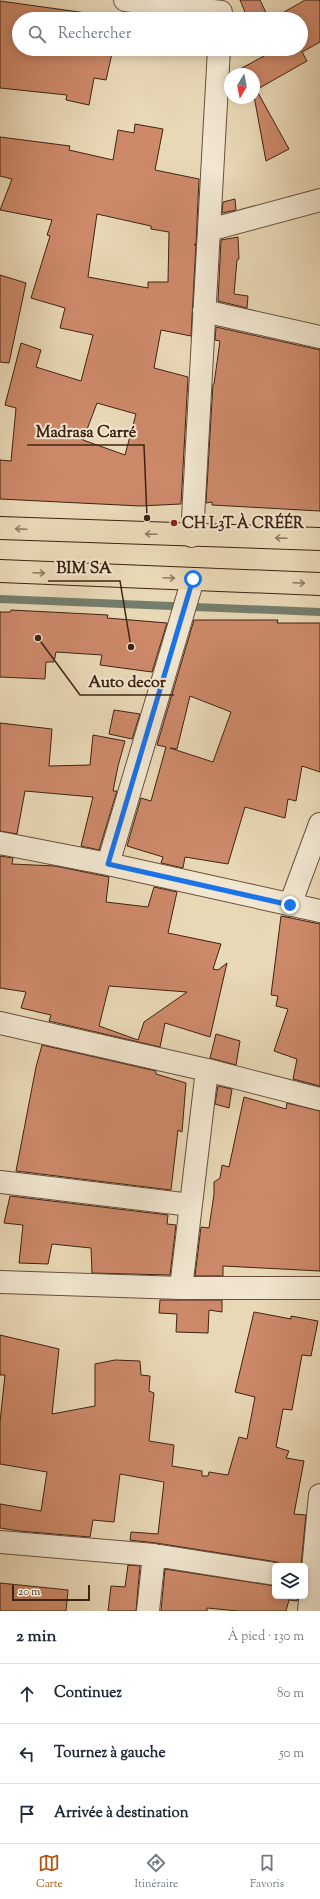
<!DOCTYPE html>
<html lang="fr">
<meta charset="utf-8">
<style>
body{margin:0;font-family:"Sorts Mill Goudy",serif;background:#f2f2f3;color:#1f2937}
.controls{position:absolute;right:12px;bottom:12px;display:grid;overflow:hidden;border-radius:6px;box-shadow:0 2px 10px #0003}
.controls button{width:36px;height:36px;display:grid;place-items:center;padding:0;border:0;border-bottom:1px solid #e0e1e3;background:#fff;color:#1f2937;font:20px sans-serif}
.compass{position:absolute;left:224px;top:68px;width:36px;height:36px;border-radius:50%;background:#fff;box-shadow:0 2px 10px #0003;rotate:190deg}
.scale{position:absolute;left:12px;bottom:10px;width:78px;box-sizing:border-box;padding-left:4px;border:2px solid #3e2313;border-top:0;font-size:11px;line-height:14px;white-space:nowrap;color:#3e2313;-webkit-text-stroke:3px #f1e6d0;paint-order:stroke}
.stop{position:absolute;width:12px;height:12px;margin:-9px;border:3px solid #1a73e8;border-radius:50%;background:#fff}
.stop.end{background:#1a73e8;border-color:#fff;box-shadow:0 1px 4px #0008}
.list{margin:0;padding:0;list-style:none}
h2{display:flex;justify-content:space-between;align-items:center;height:52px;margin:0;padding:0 16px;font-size:17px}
h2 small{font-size:13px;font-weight:400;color:#747a83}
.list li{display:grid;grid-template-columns:26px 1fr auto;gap:12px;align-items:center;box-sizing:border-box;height:60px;padding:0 16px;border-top:1px solid #e0e1e3}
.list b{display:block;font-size:15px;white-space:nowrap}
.list em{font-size:13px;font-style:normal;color:#747a83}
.icon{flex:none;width:22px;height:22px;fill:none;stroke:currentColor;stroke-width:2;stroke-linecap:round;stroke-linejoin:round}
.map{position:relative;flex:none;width:320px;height:1611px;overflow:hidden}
.search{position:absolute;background:#fff;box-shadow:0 2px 10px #0003;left:12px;right:12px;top:12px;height:44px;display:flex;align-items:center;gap:10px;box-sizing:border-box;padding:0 14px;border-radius:22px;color:#747a83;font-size:15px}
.sheet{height:232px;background:#fff}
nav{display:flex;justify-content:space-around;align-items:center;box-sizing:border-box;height:56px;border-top:1px solid #e0e1e3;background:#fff;font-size:11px;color:#747a83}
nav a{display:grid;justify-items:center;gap:2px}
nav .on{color:#b45309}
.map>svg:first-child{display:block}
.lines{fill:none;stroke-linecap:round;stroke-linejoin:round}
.stream{stroke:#747e6d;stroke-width:8}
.building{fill:#cd896a;stroke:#3e2313;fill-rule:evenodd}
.minor-casing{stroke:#69503c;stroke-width:24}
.major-casing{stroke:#3e2313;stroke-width:24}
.minor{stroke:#f1e6d0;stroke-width:22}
.major{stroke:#e9d8b6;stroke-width:22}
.oneway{stroke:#947e64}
.route{stroke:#1a73e8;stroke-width:5}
.poi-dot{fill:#8f2418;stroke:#f1e6d0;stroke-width:1.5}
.labels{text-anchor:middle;stroke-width:4;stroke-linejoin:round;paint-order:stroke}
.poi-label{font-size:15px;font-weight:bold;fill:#3e2313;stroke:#f1e6d0;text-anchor:start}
.leader{fill:none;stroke:#3e2313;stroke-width:1.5}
.callout-dot{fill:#3e2313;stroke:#f1e6d0;stroke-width:1.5}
.callout-label{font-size:16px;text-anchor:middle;font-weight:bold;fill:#3e2313;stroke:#f1e6d0;stroke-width:4;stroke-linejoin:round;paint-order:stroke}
</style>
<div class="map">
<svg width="320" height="1611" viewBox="0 0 320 1611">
<rect width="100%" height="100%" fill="#e9d8b6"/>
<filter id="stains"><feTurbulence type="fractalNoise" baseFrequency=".005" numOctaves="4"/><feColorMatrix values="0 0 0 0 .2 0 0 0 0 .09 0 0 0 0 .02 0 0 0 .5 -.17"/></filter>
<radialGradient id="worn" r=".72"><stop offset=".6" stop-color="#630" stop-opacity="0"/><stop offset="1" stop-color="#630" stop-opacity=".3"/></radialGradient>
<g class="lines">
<path class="stream" d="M0,599L320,612"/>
</g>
<path class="building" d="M240,0H260L269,19H248Z
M305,0H320V42L302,52L307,61L254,91V74H231L264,56L261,49H301V19H272Z
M0,1L108,16L107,19H19V49H113L106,80L94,78L89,105L66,100L67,95L0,88Z
M257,91L289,149L266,161L254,96V92Z
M135,124L163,129L155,170L199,179L196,244L194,245L196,244L191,336L161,330L154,368L188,377L181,504L140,506L0,499V460L11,461L16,408L5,405L21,343L41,350L36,367L81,381L93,335L60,328L65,308L31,298L50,236L47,235L52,220L0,210L12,179L0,176V137L70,146L69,150L113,160L118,130L134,133ZM97,214L151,226V229L169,232L168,282H148V288L88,277ZM97,403L136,414L125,455L83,440Z
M235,199L236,210L222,213L223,202Z
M238,237L239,259L237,260L234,294L248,296L247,308L218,301L221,240Z
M0,275L26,283L9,363L0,362Z
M216,327L320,350V511L212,505V502L206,503L213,384H214L220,341L215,340Z
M11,610L108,615L107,618L167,623L152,672L100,665L102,655L56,652L54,662H46L45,679L0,677V612H10Z
M194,620H278L277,623H320V772L302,766L296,801L288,799L285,818L245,807L228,864L185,857L183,868L161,863L163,857L127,846L141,798L151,801L166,747L157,745ZM190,696L231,712L213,762L170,748L177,749Z
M114,710L140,714L132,739L109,734Z
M0,723L52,729L49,766L90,765L93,735L125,741L118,766L113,791H117L99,850L81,846L93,797L25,791L17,834L0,831Z
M0,856L13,858L12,864L55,866L109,877L106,902L148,907L154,887L177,892L168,933L221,944L213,969L218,970L227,963L210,1037L165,1023L160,1047L49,1021L51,1015L21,1008L26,992L0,988ZM109,986L187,992L144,1022L138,1040L99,1026Z
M281,916L320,924V1086L293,1079L297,1059L274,1051L288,1009L276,1006L278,996L271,995Z
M216,1034L240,1041L236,1065L210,1058Z
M42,1045L156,1071V1074L186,1083L182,1132L178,1130L171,1190L16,1171L36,1067Z
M218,1086L232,1089L229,1108L215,1104Z
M244,1097L286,1109L287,1103L320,1111V1271L223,1266V1276H195L201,1227L209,1228L214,1194V1182L220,1178L222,1165L229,1167Z
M10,1196L168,1215L167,1224L176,1225L170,1275L92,1273L91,1248L52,1244L48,1264L19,1263L23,1225L4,1223Z
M160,1300H222V1312L209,1310L208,1333L176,1332L177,1314L159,1313Z
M254,1312L291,1319V1316L318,1321L311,1356L302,1355L292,1410L283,1409L276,1447L289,1451L286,1458L304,1461L294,1514L306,1515L301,1566H284L277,1562L156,1543L130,1540L131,1532L158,1534L164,1482L120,1474L114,1522L93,1520L90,1537L19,1531L0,1528V1504L41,1511L47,1472L0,1464V1422L5,1375H0V1335L59,1349L52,1414L95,1406V1364L115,1360L140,1361L141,1375L150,1376L149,1391L154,1393L149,1441L174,1445L172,1466L202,1471V1476H208L209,1472L228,1475L239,1437L247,1439L255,1397L235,1392Z
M128,1565L140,1566L136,1611H108L111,1586L125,1587Z
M165,1569L275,1586V1596H298L297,1601L289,1600L286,1611H238L207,1608V1611H161Z
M0,1583L68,1590L66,1611H0Z"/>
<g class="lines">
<defs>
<path id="minor" d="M125,0L221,12
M209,230L320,200
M204,311L320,337
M192,536L219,49
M0,843L108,864L320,911
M108,864L193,579
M290,905L320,824
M0,1023L207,1070L320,1099
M0,1182L191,1205
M0,1282L181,1288H320
M181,1288L207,1070
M0,1542L154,1555L275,1574
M148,1611L154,1555
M309,1611L320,1495"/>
<path id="major" d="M0,528L320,539
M0,571L320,584"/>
</defs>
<use href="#minor" class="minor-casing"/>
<use href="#major" class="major-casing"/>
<use href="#minor" class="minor"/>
<use href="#major" class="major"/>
</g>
<defs><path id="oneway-shaft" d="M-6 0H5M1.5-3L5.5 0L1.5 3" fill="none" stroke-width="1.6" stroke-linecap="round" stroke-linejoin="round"/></defs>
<g class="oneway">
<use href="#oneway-shaft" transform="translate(21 529) rotate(-178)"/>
<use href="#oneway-shaft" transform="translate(151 534) rotate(-178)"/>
<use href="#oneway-shaft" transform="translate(281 538) rotate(-178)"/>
<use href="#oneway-shaft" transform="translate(39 573) rotate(2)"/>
<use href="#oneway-shaft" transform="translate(169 578) rotate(2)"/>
<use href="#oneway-shaft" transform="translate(299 583) rotate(2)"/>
</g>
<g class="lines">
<path class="route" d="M193,579L108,864L290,905"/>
</g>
<circle class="poi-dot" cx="174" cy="523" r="4"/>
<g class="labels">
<g class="poi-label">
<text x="182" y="528">CH L3T À CRÉÉR</text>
</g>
</g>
<path class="leader" d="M147 518L144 445H27M131 647L120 581H48M38 638L80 695H174"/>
<g class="callout-dot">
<circle cx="147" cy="518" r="4"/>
<circle cx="131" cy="647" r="4"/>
<circle cx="38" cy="638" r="4"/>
</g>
<g class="callout-label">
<text x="86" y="437">Madrasa Carré</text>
<text x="84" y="573">BIM SA</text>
<text x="127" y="687">Auto decor</text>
</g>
<rect width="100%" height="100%" filter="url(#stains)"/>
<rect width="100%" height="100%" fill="url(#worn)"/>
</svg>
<div class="controls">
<button><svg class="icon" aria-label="layers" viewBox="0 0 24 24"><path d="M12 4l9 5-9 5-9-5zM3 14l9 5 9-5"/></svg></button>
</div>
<svg class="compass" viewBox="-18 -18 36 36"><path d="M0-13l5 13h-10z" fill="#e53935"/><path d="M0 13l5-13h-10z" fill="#747a83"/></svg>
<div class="scale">20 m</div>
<div class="stop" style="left:193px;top:579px"></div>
<div class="stop end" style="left:290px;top:905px"></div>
<div class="search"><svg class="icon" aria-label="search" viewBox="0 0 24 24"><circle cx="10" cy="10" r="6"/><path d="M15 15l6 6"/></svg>Rechercher</div>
</div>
<section class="sheet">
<h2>2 min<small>À pied · 130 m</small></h2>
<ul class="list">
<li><svg class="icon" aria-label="ahead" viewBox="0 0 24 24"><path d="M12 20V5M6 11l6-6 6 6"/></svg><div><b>Continuez</b></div><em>80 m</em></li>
<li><svg class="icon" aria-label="left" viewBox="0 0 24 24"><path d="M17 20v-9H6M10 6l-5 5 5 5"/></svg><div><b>Tournez à gauche</b></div><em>50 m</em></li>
<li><svg class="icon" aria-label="arrive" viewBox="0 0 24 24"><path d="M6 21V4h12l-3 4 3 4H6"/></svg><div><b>Arrivée à destination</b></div></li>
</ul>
</section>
<nav>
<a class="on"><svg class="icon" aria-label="map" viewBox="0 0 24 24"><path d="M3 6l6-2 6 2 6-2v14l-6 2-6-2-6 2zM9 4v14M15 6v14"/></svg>Carte</a>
<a><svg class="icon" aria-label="directions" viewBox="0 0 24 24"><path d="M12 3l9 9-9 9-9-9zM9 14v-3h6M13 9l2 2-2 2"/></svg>Itinéraire</a>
<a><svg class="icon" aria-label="saved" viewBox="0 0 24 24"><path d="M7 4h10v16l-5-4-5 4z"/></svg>Favoris</a>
</nav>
